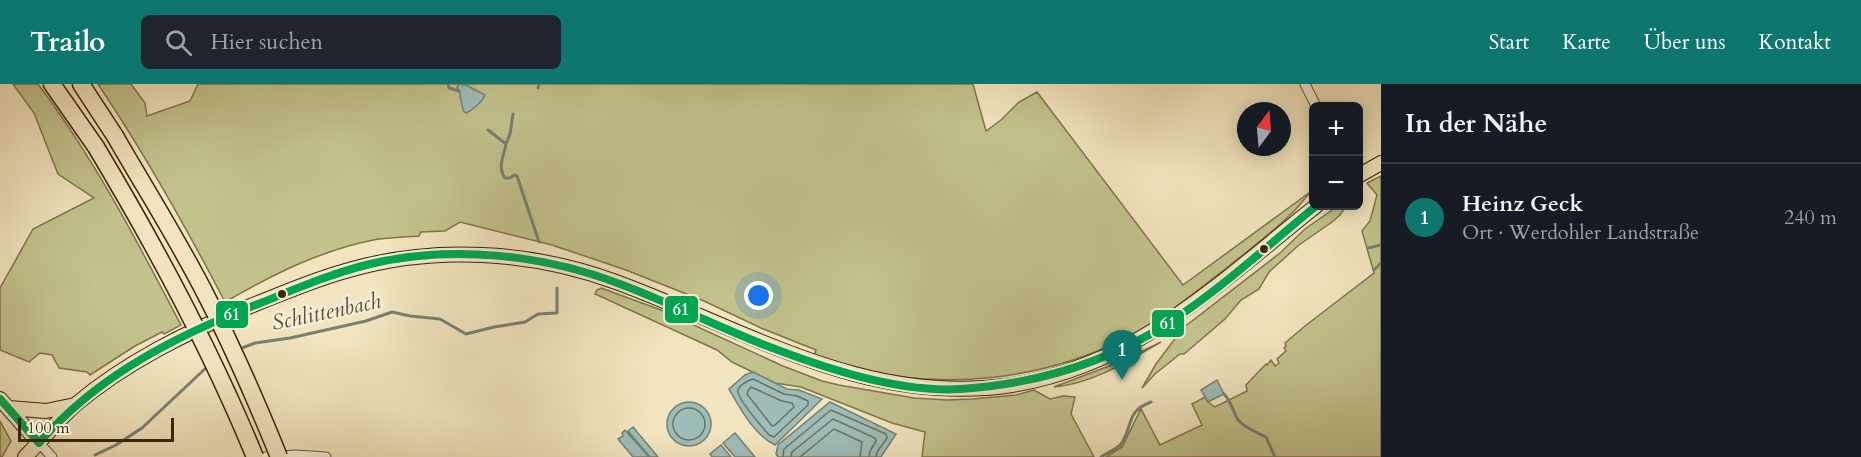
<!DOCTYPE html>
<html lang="de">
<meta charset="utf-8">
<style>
body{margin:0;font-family:Cardo,serif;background:#20242c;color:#f1f3f6}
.controls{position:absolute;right:18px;top:18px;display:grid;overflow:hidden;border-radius:9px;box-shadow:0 3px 15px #0003}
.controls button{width:54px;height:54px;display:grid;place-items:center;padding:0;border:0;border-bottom:2px solid #363941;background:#171b24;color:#f1f3f6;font:30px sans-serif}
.compass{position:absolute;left:1237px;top:18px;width:54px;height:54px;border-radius:50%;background:#171b24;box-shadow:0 3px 15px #0003;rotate:16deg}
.scale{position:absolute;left:18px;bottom:15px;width:156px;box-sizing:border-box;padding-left:6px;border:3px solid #3e2508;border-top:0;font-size:16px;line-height:21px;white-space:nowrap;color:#3e2508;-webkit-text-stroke:4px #f6edd5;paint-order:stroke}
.you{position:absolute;left:759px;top:212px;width:21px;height:21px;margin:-15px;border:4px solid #fff;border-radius:50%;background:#1a73e8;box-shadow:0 0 0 9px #1a73e833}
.badge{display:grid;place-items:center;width:39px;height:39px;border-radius:50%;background:#0f766e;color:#fff;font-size:20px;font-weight:700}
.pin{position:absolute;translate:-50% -50px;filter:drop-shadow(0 2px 3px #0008)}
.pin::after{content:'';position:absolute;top:32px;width:21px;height:18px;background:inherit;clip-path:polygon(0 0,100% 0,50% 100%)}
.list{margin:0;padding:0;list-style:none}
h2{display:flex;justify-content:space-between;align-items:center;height:78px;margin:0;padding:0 24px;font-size:26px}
h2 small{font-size:20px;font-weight:400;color:#9ea1a6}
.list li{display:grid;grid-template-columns:39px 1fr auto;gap:18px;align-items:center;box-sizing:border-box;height:108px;padding:0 24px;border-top:2px solid #363941}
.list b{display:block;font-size:22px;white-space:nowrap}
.list p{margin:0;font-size:20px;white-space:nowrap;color:#9ea1a6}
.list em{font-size:20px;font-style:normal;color:#9ea1a6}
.icon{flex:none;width:33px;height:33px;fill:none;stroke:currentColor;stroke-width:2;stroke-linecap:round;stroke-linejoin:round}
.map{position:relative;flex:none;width:1381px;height:373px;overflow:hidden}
header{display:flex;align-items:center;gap:36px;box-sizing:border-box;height:84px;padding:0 30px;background:#0f766e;color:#fff}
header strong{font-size:28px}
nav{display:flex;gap:33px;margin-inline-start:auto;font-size:21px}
.search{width:420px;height:54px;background:#20242c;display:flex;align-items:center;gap:15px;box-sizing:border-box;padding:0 21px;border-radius:9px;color:#9ea1a6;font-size:22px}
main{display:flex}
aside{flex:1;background:#171b24}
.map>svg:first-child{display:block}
.green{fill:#c2c28c;stroke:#80744a;stroke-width:1.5}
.water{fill:#9dbdb9;stroke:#778072;stroke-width:1.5}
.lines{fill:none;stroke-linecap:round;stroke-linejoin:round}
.shore{stroke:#6e7160;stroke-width:1.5}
.stream{stroke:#778072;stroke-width:3}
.street-casing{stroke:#6b5536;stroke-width:11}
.primary-casing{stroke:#3e2508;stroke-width:16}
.highway-casing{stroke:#3e2508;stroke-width:19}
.street{stroke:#f6edd5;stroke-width:9}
.primary{stroke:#f1e4be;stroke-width:14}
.highway{stroke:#f1e4be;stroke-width:16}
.highway-bridge-casing{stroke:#3e2508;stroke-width:19;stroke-linecap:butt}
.highway-bridge{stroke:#f1e4be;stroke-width:16}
.bus-1-casing{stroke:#f6edd5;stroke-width:12}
.bus-1{stroke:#00a651;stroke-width:8}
.bus-dot{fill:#3e2508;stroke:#f6edd5;stroke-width:2}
.labels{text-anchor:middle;stroke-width:5;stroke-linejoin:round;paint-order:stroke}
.water-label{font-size:22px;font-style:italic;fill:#5a533d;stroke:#f6edd5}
.line-badge{stroke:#f6edd5;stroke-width:2}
.badge-label{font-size:16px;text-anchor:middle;font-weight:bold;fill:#fff}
</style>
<header>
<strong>Trailo</strong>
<div class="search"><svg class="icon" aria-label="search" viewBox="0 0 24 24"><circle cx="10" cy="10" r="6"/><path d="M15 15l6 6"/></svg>Hier suchen</div>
<nav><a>Start</a><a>Karte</a><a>Über uns</a><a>Kontakt</a></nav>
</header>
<main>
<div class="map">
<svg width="1381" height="373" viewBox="0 0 1381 373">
<rect width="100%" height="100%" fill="#f1e4be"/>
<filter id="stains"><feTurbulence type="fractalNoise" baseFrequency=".00333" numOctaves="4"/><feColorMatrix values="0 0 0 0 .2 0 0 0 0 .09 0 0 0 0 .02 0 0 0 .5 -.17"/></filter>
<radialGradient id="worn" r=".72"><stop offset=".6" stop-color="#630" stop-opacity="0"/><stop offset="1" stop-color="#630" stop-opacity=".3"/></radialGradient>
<path class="green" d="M13,0H38C94,74 138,159 181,241L164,250L162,248L135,262L90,291L87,288L59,284L52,271L40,269L29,278L0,266V204L33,145L94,114L58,90L34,29Z
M98,0H131L145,19L147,32L190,17L198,0H973L986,47L1001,36L1019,18L1037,8L1183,201L1313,106C1305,113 1300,122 1292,129C1273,148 1250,165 1229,182C1197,207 1164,234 1128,253C1044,296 944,307 853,284C840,281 827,275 814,271L816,266L761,244L704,217L626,186L552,161L460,138L445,147L421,148L419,152C404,153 388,153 373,156C319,167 272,191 225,218C186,143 145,70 98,0Z
M1381,92V373H1106L1122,363L1141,325L1160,361L1202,341L1192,320L1205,313L1208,318L1215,323L1247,307L1246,301L1266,280L1267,281L1271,276L1275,282L1279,279L1277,275L1286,267L1284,264L1286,262L1285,259L1305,242L1374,189L1362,147L1370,137L1377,111L1367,99Z
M1338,122H1346L1340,131L1332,138L1299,161L1269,188L1259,205L1241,216L1225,235L1184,270H1180L1155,290L1142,304L1156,280L1183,244L1280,169L1305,145Z
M601,204L661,226L783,282L822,297L839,301L914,314L947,316L972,315L1016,311L1034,306L1050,315L1063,312L1075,313L1071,330L1094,373H922L925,348L892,339L801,303L775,299L732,278L717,266L595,210L597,206Z
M1161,258C1128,277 1092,300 1054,303L1122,277Z
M0,337L11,357L2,373H0Z"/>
<path class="water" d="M459,0L468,2L485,11C482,18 473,26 466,29L464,28C461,21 461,9 457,3Z
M753,288L787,305L799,306L822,315L775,361C754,351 740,324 729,305L745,291Z
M1217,296L1224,310L1208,318L1201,306Z
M830,318L896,350L881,373H778L776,370L778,361Z
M667 340a22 22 0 1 1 44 0a22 22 0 1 1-44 0Z
M633,343L658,373H650L628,347Z
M625,346L649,373H633L618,355L623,352L622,349Z
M735,349L755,373H735L723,359Z
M721,361L731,373H712L710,370Z"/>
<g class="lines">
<path class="shore" d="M753,295L784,310L797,312L808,317V321L774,353L769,351C763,344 736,314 738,306C739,301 749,296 753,295Z
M751,303L782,317L792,319L794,323L775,341L772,342L747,310L748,307Z
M673 340a16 16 0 1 1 32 0a16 16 0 1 1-32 0Z
M783,373L784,365L831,326L886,350L887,354L877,368L876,373
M791,373L792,368L833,335L875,354L876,357L870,367L869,373
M800,373L834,345L862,358L860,373"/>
<path class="stream" d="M448,0L449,4L459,7
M538,4L539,0
M488,46L506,60C504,72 497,83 505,94H510L514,91L517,92L539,158
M506,60L510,50L513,30
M1368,164L1381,161
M1374,186L1381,179
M237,266L255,259L290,254L366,237L392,228L410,232L440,235L466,250L494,243L525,238L538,230L557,229V204
M1224,310C1232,318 1233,329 1239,337C1246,344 1257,349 1266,353L1275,373
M95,371L116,361L142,344L208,282
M1101,373C1107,369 1117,365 1121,360C1134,341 1125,328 1151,318"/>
<defs>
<path id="street" d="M1305,0L1316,22
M39,359L52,373
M264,373L295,371L326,373"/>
<path id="primary" d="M1358,92L1381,79
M0,315L39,359
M9,324L46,327L75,321
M25,373C42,356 57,337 75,321C126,278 187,248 248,223C281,210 315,195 349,186C435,161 532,167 616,198C747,246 866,323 1012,301C1138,281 1221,197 1316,122"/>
<path id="highway" d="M52,0L96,63
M81,0L115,52"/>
</defs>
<use href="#street" class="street-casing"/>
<use href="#primary" class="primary-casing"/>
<use href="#highway" class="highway-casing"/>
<use href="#street" class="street"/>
<use href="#primary" class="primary"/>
<use href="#highway" class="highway"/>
<defs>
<path id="highway-bridge" d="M115,52C146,106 180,159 208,215C234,266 257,319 279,373
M96,63C156,163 211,266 255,373"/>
</defs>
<use href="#highway-bridge" class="highway-bridge-casing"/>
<use href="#highway-bridge" class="highway-bridge"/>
<defs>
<path id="bus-1" d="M0,315L39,359
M39,359C97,291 181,249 263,218C298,204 333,189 370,180C451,161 542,170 620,200C668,218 714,241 762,260C821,283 897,309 961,305C1035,300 1104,280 1167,240C1220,206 1267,162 1316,122"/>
</defs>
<use href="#bus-1" class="bus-1-casing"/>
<use href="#bus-1" class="bus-1"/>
</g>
<g class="bus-dot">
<circle cx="1264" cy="165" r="5"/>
<circle cx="282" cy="210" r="5"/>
</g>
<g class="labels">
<g class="water-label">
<text transform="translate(326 227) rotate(-12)" y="8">Schlittenbach</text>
</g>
</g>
<g class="line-badge">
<rect x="664" y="211" width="35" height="29" rx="6" fill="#00a651"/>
<rect x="215" y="216" width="34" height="29" rx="6" fill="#00a651"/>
<rect x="1151" y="225" width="34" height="29" rx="6" fill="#00a651"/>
</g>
<g class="badge-label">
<text x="681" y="231">61</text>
<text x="232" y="236">61</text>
<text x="1168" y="245">61</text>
</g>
<rect width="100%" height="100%" filter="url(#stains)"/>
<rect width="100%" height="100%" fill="url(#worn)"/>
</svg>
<div class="controls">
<button>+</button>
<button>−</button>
</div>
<svg class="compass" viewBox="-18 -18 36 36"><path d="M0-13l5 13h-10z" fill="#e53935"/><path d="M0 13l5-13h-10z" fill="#9ea1a6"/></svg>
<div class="scale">100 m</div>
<div class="you"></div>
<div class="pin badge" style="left:1122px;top:296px">1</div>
</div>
<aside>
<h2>In der Nähe<small></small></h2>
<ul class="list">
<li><span class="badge">1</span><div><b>Heinz Geck</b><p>Ort · Werdohler Landstraße</p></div><em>240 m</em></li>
</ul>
</aside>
</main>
